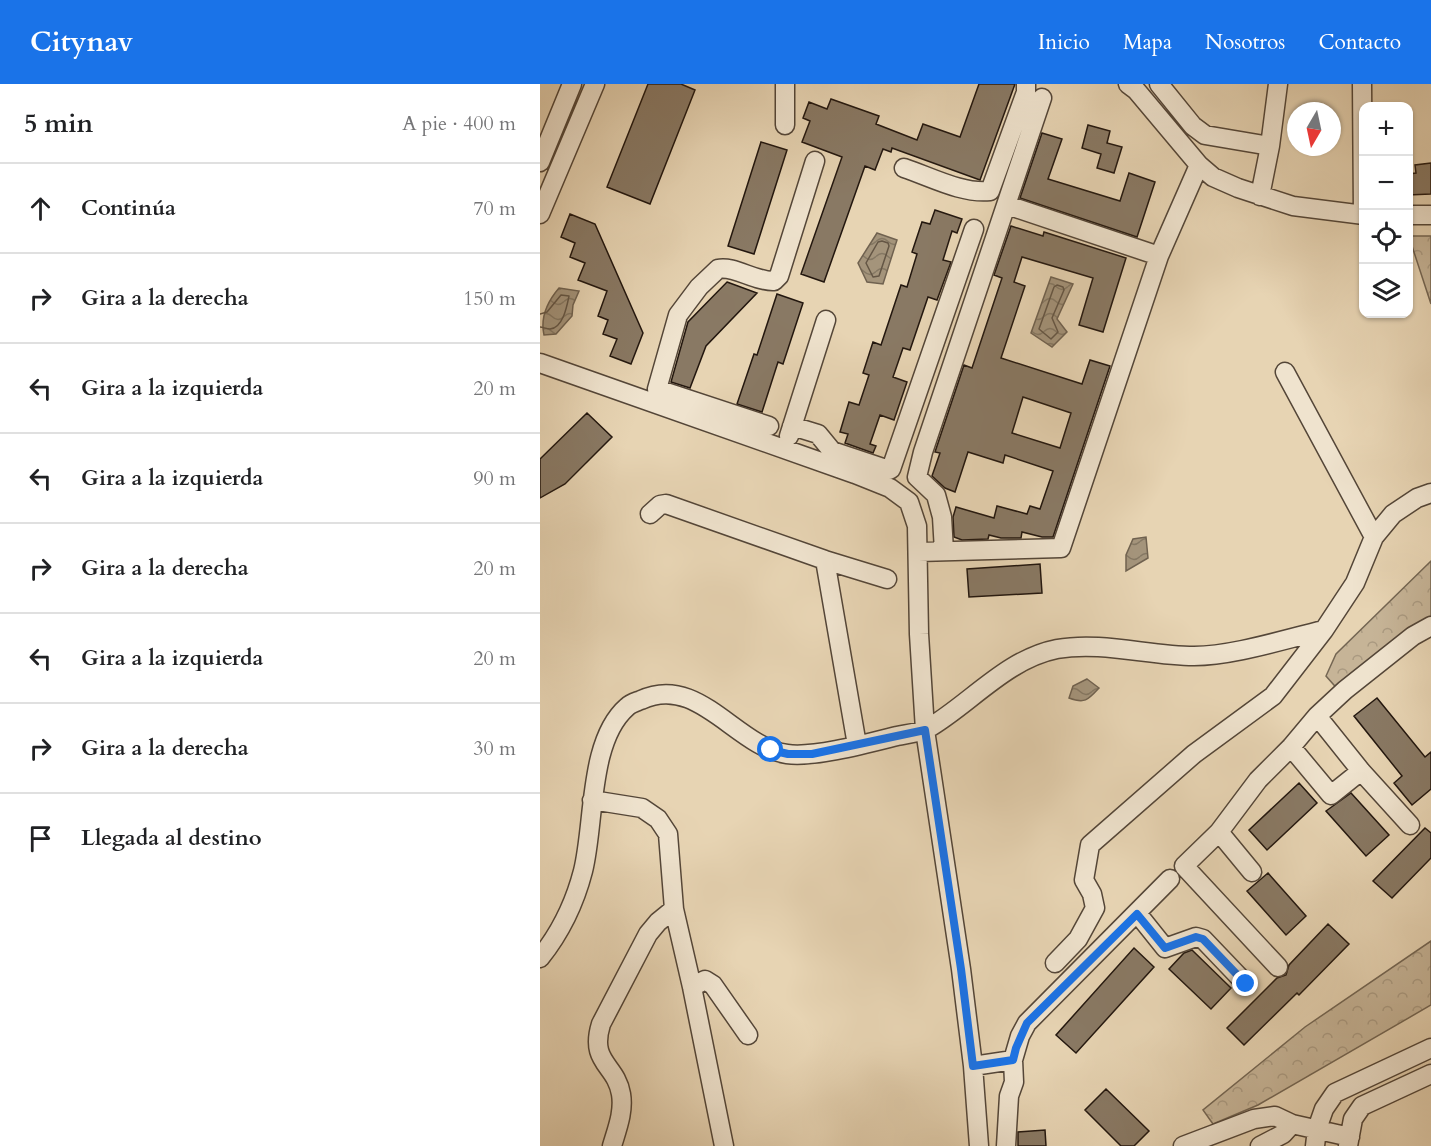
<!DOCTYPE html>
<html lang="es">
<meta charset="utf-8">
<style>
body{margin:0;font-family:Cardo,serif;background:#f6f6f6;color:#202124}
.controls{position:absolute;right:18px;top:18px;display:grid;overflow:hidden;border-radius:12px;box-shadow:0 2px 4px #0004}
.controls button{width:54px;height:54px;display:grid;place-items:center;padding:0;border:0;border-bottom:2px solid #e0e0e0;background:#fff;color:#202124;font:30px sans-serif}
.compass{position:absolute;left:747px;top:18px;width:54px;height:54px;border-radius:50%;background:#fff;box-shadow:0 2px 4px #0004;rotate:189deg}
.stop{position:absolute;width:18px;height:18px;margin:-14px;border:4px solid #1a73e8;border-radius:50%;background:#fff}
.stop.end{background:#1a73e8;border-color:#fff;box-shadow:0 2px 6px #0008}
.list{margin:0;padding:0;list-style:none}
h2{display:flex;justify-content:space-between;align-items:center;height:78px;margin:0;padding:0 24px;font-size:26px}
h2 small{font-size:20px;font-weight:400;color:#757577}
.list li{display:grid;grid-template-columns:39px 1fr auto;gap:18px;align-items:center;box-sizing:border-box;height:90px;padding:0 24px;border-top:2px solid #e0e0e0}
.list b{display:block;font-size:22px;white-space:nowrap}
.list em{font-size:20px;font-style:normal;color:#757577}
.icon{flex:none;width:33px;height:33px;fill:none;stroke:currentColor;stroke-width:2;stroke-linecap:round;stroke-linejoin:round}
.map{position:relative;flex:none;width:891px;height:1062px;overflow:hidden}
header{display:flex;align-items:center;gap:36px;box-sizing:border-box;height:84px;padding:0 30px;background:#1a73e8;color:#fff}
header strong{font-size:28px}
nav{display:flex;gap:33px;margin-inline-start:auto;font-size:21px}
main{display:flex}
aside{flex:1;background:#fff}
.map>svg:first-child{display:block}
.forest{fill:url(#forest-crowns);stroke:#746653;stroke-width:1.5}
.water{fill:url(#water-waves);stroke:#706250;stroke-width:1.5}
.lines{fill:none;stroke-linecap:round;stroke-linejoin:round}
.shore{stroke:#645645;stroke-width:1.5}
.building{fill:#897964;stroke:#23170f;stroke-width:1.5;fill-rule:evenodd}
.minor-casing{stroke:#544638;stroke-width:21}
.minor{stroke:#efe3ce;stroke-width:18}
.route{stroke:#1a73e8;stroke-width:8}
</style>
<header>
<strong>Citynav</strong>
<nav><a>Inicio</a><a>Mapa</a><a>Nosotros</a><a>Contacto</a></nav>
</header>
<main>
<aside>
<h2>5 min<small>A pie · 400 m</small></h2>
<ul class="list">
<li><svg class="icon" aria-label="ahead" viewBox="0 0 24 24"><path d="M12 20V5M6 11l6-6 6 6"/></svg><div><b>Continúa</b></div><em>70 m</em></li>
<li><svg class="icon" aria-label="right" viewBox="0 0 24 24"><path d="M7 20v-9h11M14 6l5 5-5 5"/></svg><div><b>Gira a la derecha</b></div><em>150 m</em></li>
<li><svg class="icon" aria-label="left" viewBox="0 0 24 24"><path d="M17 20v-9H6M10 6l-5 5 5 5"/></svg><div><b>Gira a la izquierda</b></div><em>20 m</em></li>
<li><svg class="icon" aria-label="left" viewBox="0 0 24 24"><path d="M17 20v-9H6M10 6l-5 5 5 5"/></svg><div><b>Gira a la izquierda</b></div><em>90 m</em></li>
<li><svg class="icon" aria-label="right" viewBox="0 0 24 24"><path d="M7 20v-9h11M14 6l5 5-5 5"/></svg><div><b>Gira a la derecha</b></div><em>20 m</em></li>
<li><svg class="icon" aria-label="left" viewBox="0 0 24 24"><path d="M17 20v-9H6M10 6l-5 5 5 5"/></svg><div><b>Gira a la izquierda</b></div><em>20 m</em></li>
<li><svg class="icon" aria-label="right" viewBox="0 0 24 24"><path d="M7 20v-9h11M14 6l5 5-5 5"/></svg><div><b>Gira a la derecha</b></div><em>30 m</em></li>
<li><svg class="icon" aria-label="arrive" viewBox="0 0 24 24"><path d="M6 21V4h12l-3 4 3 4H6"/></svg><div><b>Llegada al destino</b></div></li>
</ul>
</aside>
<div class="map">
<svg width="891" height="1062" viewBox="0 0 891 1062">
<defs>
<pattern id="forest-crowns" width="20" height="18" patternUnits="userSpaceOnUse" patternTransform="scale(1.5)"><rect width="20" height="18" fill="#c6b497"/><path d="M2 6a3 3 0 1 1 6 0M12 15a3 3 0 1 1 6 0" fill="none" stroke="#aa9a81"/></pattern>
<pattern id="water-waves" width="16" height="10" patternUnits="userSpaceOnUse" patternTransform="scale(1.5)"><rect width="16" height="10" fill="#a4947b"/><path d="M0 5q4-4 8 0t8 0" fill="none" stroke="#857863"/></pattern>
</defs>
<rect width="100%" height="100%" fill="#e7d4b3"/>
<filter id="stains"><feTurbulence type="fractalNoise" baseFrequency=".00333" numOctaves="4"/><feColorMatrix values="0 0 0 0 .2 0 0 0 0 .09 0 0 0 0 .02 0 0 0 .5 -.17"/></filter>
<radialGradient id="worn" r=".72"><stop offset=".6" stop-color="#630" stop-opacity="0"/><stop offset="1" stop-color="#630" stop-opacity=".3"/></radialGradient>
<path class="forest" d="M869,152H891V220L869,153Z
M891,477V545L801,609L786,592L796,570Z
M891,857V921L718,1021L673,1040L663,1026L765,943Z"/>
<path class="water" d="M337,149L357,156L343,200L327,198L318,179Z
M511,193L533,200L517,235L527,248L512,263L491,249Z
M19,204L39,207L33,221L32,232L16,250L4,251C0,233 7,218 19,204Z
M606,453L608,474L586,487V471L593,455Z
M547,595L559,604C548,616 545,620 529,614L533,602Z"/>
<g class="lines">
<path class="shore" d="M342,157L348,159L349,162L339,192L333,193L326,179L338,158Z
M517,201L523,203L524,206L512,234L518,248L511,255L499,245L514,203Z
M0,230L7,228L21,211L29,212C27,222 23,244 10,245C6,245 3,243 0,243"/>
</g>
<path class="building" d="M108,0H141L155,6L110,120L67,103Z
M439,0H475L440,96L352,64L351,68L343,65L335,86L325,82L284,198L261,190L302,73L262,58L270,37L263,34L269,18L287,25L291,15L339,32L336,40L377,56L383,40L420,53Z
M548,41L570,47L567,59L582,63L574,89L557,84L561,70L542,64Z
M502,49L522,55L508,95L580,117L589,89L615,98L597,153L480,114Z
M221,58L247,66L214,170L188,162Z
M891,79V110L868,111V90L876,89L875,81Z
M395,126L422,135L417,149L412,147L403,176L411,178L397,216L388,213L370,266L363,264L353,293L367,298L354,336L340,331L330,360L336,362L333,369L305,359L308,350L300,348L309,318L319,321L329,291L323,289L333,258L341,261L361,201L367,203L377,170L372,168L382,138L390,140Z
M30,130L55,140L103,249L91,280L70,272L77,255L63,250L68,236L58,232L67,207L38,196L45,179L30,173L35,159L21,153Z
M471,142L503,152L504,148L586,174L563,248L539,241L553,194L482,173L474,198L485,202L461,274L542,300L550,276L570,282L513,453H502L482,448L481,454H461L449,451L448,455L422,456L414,453L413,433L416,423L454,434L457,422L487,430L490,422L500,425L513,387L465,371L463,379L428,368L415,408L405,404L392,392L400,369L395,368L424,281L432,284L462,194L454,191ZM483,313L531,329L520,364L472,349Z
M187,198L217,209L166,262L150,304L131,298L148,238Z
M237,210L263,219L243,280L238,278L222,328L197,320L214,270L217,271Z
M47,329L72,353L25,400L0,414V375Z
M500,480L502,509L429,513L427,485Z
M837,614L885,673L891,668V705L872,721L854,699L862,692L814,632Z
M759,699L777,719L727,766L709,746Z
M811,709L849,751L826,772L786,727Z
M885,744L891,749V774L852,814L833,797Z
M728,789L766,832L746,851L707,807Z
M788,840L809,860L759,911L757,909L704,961L687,944L737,894L746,891L749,881Z
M594,864L614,883L536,969L516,951Z
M652,866L691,904L671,925L629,885L644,869Z
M566,1005L609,1047L594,1062H581L545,1026Z
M505,1046L506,1062H478V1048Z"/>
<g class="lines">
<defs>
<path id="minor" d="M245,0V41
M588,0L596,6L659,81L673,93L698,104L753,122L824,131
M619,0L653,42L665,51L730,62
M822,0L823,131
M0,78L32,0
M364,84C391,93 422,110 450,107L486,8V0
M720,112L730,62L738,0
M467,121L619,172
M0,130L55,0
M868,131H891
M0,279L315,390L350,404L369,418L377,442L379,550L385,646L421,885L433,982L439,1062
M745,288L834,453
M229,342L117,305L138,231L159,203L178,185C193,181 216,198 234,197L239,192L275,77
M252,342L278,350L292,367L349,386L351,385L434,145
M249,352L286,236
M110,430L120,421L126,420L285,476L347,495
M404,467L402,433L396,411L377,393L383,368L502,14
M378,468L521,464L619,172L659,81
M285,476L317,661
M777,632L821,687L870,741
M751,663L791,711L821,687
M52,716L102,724L118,735L128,750L134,825L152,903L184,1062
M679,748L712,788
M597,829L625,864L656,853L663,855L706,900
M0,874C20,849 35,818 43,787C55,740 48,657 87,623C91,619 96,618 101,616C158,589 196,663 247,670C274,674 329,659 357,652C366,650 378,649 387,645C429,621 466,575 517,565C562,557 609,572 654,572C693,572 745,555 784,546
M515,879L538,855L555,824L552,810L544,796L550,761L654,670L733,612L784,546L815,499L834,453L853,430L877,414L891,409
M738,883L644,782L679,748L718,696L751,663L777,632L805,606L873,552L891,542
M152,903L165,896L173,901L208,951
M433,982L473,976
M72,1062C77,1045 84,1028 81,1010C76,980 49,979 61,940L108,850L118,838L134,825
M466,1062L469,1012L474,998L473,976L480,952L487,939L630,795
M643,1062L714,1035L735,1032L752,1040L810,1053
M720,1062L743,1050L752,1040
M775,1062L777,1045L784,1025L795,1009L891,964
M808,1062L813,1035L822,1022L891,990"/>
</defs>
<use href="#minor" class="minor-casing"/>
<use href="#minor" class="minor"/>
</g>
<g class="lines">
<path class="route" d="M231,666L248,670H272L385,646L421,885L433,982L473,976L476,964L487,939L597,830L625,864L656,853L663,855L706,900"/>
</g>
<rect width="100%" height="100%" filter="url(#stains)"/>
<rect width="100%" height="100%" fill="url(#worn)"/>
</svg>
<div class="controls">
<button>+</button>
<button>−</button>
<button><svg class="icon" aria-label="locate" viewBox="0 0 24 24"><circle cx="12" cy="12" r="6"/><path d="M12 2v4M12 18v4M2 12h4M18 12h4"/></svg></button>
<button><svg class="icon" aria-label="layers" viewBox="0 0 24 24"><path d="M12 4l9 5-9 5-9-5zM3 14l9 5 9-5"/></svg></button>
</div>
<svg class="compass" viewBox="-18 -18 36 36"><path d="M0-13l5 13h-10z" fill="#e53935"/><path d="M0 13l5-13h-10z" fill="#757577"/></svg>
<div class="stop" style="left:231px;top:666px"></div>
<div class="stop end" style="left:706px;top:900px"></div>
</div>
</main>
